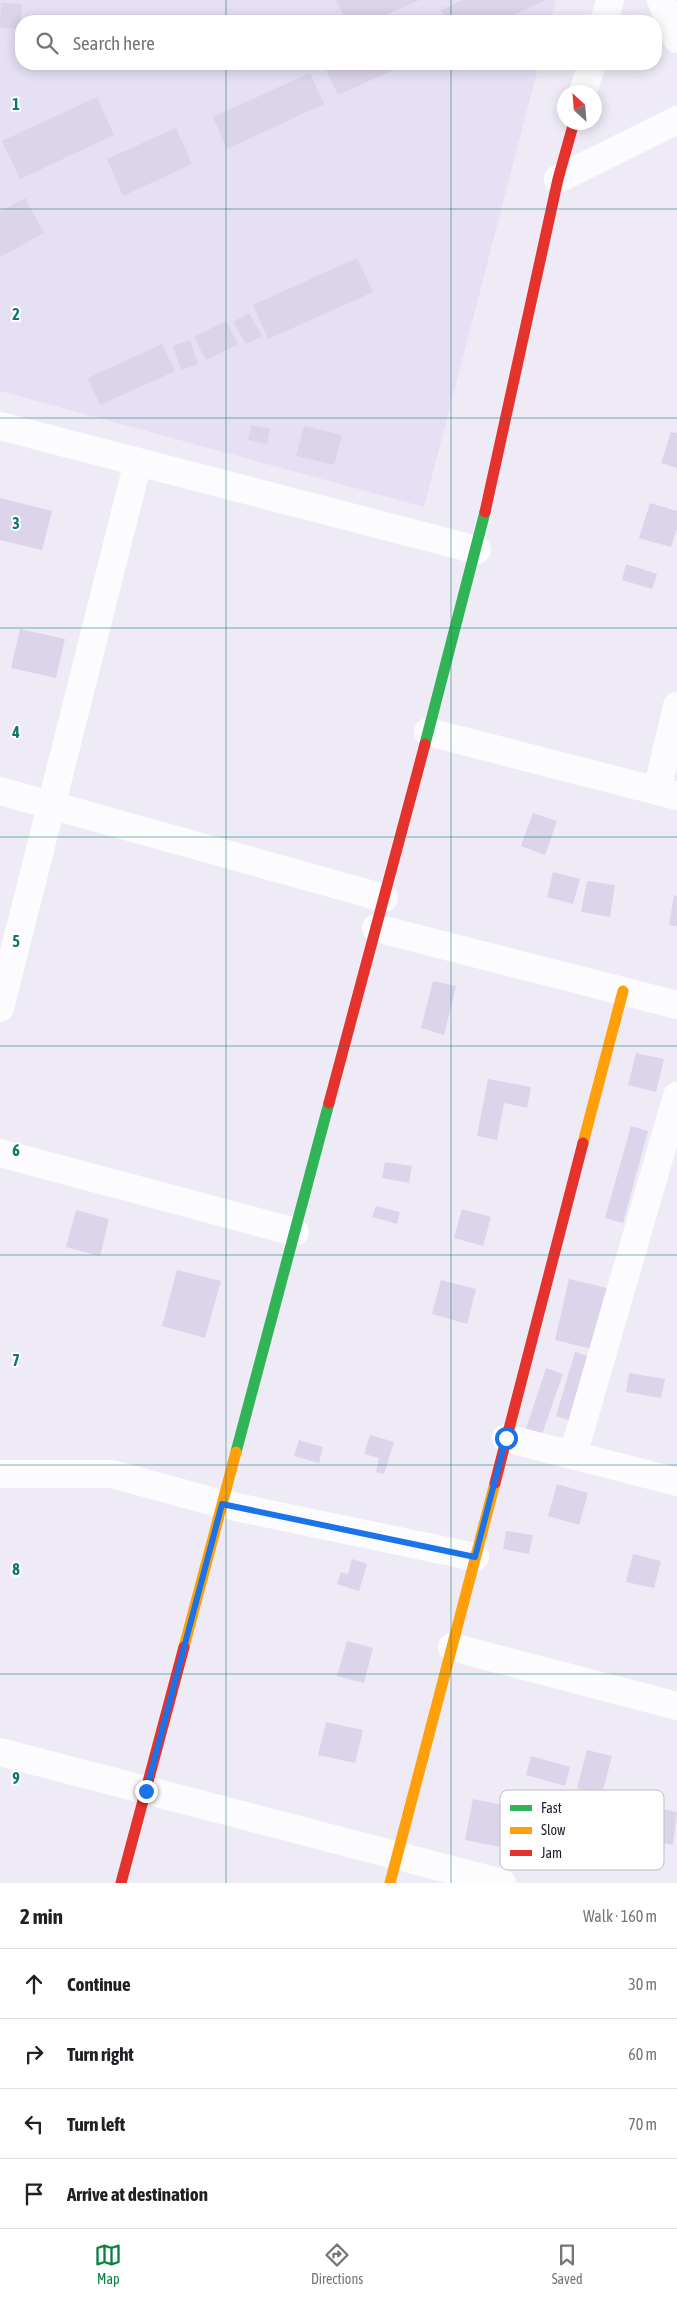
<!DOCTYPE html>
<meta charset="utf-8">
<style>
body{margin:0;font-family:"Asap Condensed",sans-serif;background:#f6f6f6;color:#202124}
.compass{position:absolute;left:557px;top:85px;width:45px;height:45px;border-radius:50%;background:#fff;box-shadow:0 2px 12px #0003;rotate:334deg}
.stop{position:absolute;width:15px;height:15px;margin:-11px;border:4px solid #1a73e8;border-radius:50%;background:#fff}
.stop.end{background:#1a73e8;border-color:#fff;box-shadow:0 1px 5px #0008}
.list{margin:0;padding:0;list-style:none}
h2{display:flex;justify-content:space-between;align-items:center;height:65px;margin:0;padding:0 20px;font-size:21px}
h2 small{font-size:16px;font-weight:400;color:#757577}
.list li{display:grid;grid-template-columns:32px 1fr auto;gap:15px;align-items:center;box-sizing:border-box;height:70px;padding:0 20px;border-top:1px solid #e0e0e0}
.list b{display:block;font-size:19px;white-space:nowrap}
.list em{font-size:16px;font-style:normal;color:#757577}
.icon{flex:none;width:28px;height:28px;fill:none;stroke:currentColor;stroke-width:2;stroke-linecap:round;stroke-linejoin:round}
.map{position:relative;flex:none;width:677px;height:1883px;overflow:hidden}
.search{position:absolute;background:#fff;box-shadow:0 2px 12px #0003;left:15px;right:15px;top:15px;height:55px;display:flex;align-items:center;gap:12px;box-sizing:border-box;padding:0 18px;border-radius:20px;color:#757577;font-size:19px}
.sheet{height:345px;background:#fff}
nav{display:flex;justify-content:space-around;align-items:center;box-sizing:border-box;height:70px;border-top:1px solid #e0e0e0;background:#fff;font-size:14px;color:#757577}
nav a{display:grid;justify-items:center;gap:2px}
nav .on{color:#0b8043}
.map>svg:first-child{display:block}
.built{fill:#e5e0f4}
.building{fill:#dbd4ea}
.lines{fill:none;stroke-linecap:round;stroke-linejoin:round}
.street{stroke:#fcfcfe;stroke-width:28}
.fast{stroke:#30b455;stroke-width:11}
.slow{stroke:#ff9f0a;stroke-width:11}
.jam{stroke:#e5322d;stroke-width:11}
.route{stroke:#1a73e8;stroke-width:6}
.grid{fill:none;stroke:#0f766e;stroke-width:1;stroke-opacity:0.55}
.key{fill:#fff;stroke:#bdbbc1;stroke-width:1}
.key-label{font-size:14px;fill:#231c31}
.grid-label{font-size:16px;text-anchor:middle;font-weight:bold;fill:#0f766e;stroke:#fff;stroke-width:4;stroke-linejoin:round;paint-order:stroke}
</style>
<div class="map">
<svg width="677" height="1883" viewBox="0 0 677 1883">
<rect width="100%" height="100%" fill="#eeebf7"/>
<path class="built" d="M0,0H556L550,21H21V64H539L424,507L0,391Z"/>
<path class="building" d="M336,0H419L373,21H346Z
M463,0H546L500,21H446L441,10Z
M1,3L22,4L20,29L0,28Z
M323,64H406L338,95Z
M310,73L324,104L227,149L213,117Z
M97,97L114,135L20,179L2,141Z
M176,128L192,164L123,196L107,159Z
M25,198L44,233L0,257V212Z
M357,258L373,292L268,339L253,305Z
M249,313L262,336L246,344L233,322Z
M226,321L238,344L206,360L194,337Z
M190,340L198,364L181,370L173,346Z
M162,344L175,371L100,405L88,378Z
M251,425L270,429L267,444L248,440Z
M304,426L342,435L334,465L296,456Z
M671,432L677,433V468L661,463Z
M0,498L52,511L42,550L0,540Z
M650,503L677,511V528L671,547L639,538Z
M626,564L657,574L652,589L622,580Z
M20,629L65,639L56,678L11,668Z
M533,813L557,821L545,855L521,846Z
M553,872L580,879L573,904L547,897Z
M587,881L615,885L610,917L581,912Z
M674,895L677,896V926L669,925Z
M433,981L456,986L444,1035L421,1028Z
M636,1053L664,1059L656,1092L628,1085Z
M488,1079L531,1087L527,1108L504,1103L497,1140L477,1136Z
M631,1126L648,1131L623,1223L605,1218Z
M385,1162L412,1166L409,1183L382,1178Z
M376,1206L400,1212L397,1224L372,1217Z
M462,1209L491,1217L483,1246L454,1238Z
M76,1210L109,1219L100,1256L66,1247Z
M177,1270L221,1281L205,1338L162,1326Z
M569,1279L607,1288L592,1349L555,1340Z
M441,1280L476,1289L467,1324L432,1314Z
M575,1352L591,1357L571,1421L556,1416Z
M546,1368L563,1374L542,1434L526,1429Z
M629,1373L665,1379L661,1398L626,1392Z
M370,1435L394,1442L384,1474L376,1472L379,1458L364,1454Z
M299,1440L323,1447L319,1463L294,1456Z
M557,1484L588,1493L579,1525L548,1516Z
M506,1531L533,1535L529,1554L503,1549Z
M633,1554L661,1561L654,1588L626,1582Z
M352,1559L367,1564L359,1591L337,1584L341,1572L348,1574Z
M347,1641L373,1648L364,1683L337,1676Z
M326,1722L363,1730L355,1763L318,1755Z
M587,1750L612,1756L602,1794L577,1788Z
M531,1756L570,1767L565,1786L526,1775Z
M473,1799L508,1806L500,1847L465,1840Z
M641,1805L677,1812L673,1845L634,1837Z"/>
<g class="lines">
<path class="street" d="M661,0L677,39
M604,21L610,0
M583,92L592,64
M558,179L677,120
M0,426L477,550
M428,732L677,796
M0,791L384,898
M657,791L677,706
M376,928L677,1005
M0,1008L138,462
M0,1153L295,1232
M506,1438L677,1482
M573,1455L677,1096
M0,1474H112L222,1504L475,1557
M452,1647L677,1706
M0,1752L502,1883"/>
<path class="fast" d="M425,744L485,512
M236,1452L329,1103"/>
<path class="slow" d="M583,1143L623,991
M184,1647L236,1452
M390,1883L495,1483"/>
<path class="jam" d="M485,512L558,179L574,122
M329,1103L425,744
M495,1483L583,1143
M121,1883L184,1647"/>
</g>
<g class="lines">
<path class="route" d="M146,1791L222,1504L475,1557L506,1438"/>
</g>
<path class="grid" d="M226,0V21M451,0V21M226,64V1883M451,64V1883M0,209H677M0,418H677M0,628H677M0,837H677M0,1046H677M0,1255H677M0,1465H677M0,1674H677"/>
<rect x="500" y="1790" width="164" height="80" rx="8" class="key"/>
<rect x="510" y="1805" width="22" height="6" fill="#30b455"/>
<rect x="510" y="1827" width="22" height="7" fill="#ff9f0a"/>
<rect x="510" y="1850" width="22" height="6" fill="#e5322d"/>
<g class="key-label">
<text x="541" y="1813">Fast</text>
<text x="541" y="1835">Slow</text>
<text x="541" y="1858">Jam</text>
</g>
<g class="grid-label">
<text x="16" y="110">1</text>
<text x="16" y="320">2</text>
<text x="16" y="529">3</text>
<text x="16" y="738">4</text>
<text x="16" y="947">5</text>
<text x="16" y="1156">6</text>
<text x="16" y="1366">7</text>
<text x="16" y="1575">8</text>
<text x="16" y="1784">9</text>
</g>
</svg>
<svg class="compass" viewBox="-18 -18 36 36"><path d="M0-13l5 13h-10z" fill="#e53935"/><path d="M0 13l5-13h-10z" fill="#757577"/></svg>
<div class="stop" style="left:506px;top:1438px"></div>
<div class="stop end" style="left:146px;top:1791px"></div>
<div class="search"><svg class="icon" aria-label="search" viewBox="0 0 24 24"><circle cx="10" cy="10" r="6"/><path d="M15 15l6 6"/></svg>Search here</div>
</div>
<section class="sheet">
<h2>2 min<small>Walk · 160 m</small></h2>
<ul class="list">
<li><svg class="icon" aria-label="ahead" viewBox="0 0 24 24"><path d="M12 20V5M6 11l6-6 6 6"/></svg><div><b>Continue</b></div><em>30 m</em></li>
<li><svg class="icon" aria-label="right" viewBox="0 0 24 24"><path d="M7 20v-9h11M14 6l5 5-5 5"/></svg><div><b>Turn right</b></div><em>60 m</em></li>
<li><svg class="icon" aria-label="left" viewBox="0 0 24 24"><path d="M17 20v-9H6M10 6l-5 5 5 5"/></svg><div><b>Turn left</b></div><em>70 m</em></li>
<li><svg class="icon" aria-label="arrive" viewBox="0 0 24 24"><path d="M6 21V4h12l-3 4 3 4H6"/></svg><div><b>Arrive at destination</b></div></li>
</ul>
</section>
<nav>
<a class="on"><svg class="icon" aria-label="map" viewBox="0 0 24 24"><path d="M3 6l6-2 6 2 6-2v14l-6 2-6-2-6 2zM9 4v14M15 6v14"/></svg>Map</a>
<a><svg class="icon" aria-label="directions" viewBox="0 0 24 24"><path d="M12 3l9 9-9 9-9-9zM9 14v-3h6M13 9l2 2-2 2"/></svg>Directions</a>
<a><svg class="icon" aria-label="saved" viewBox="0 0 24 24"><path d="M7 4h10v16l-5-4-5 4z"/></svg>Saved</a>
</nav>
